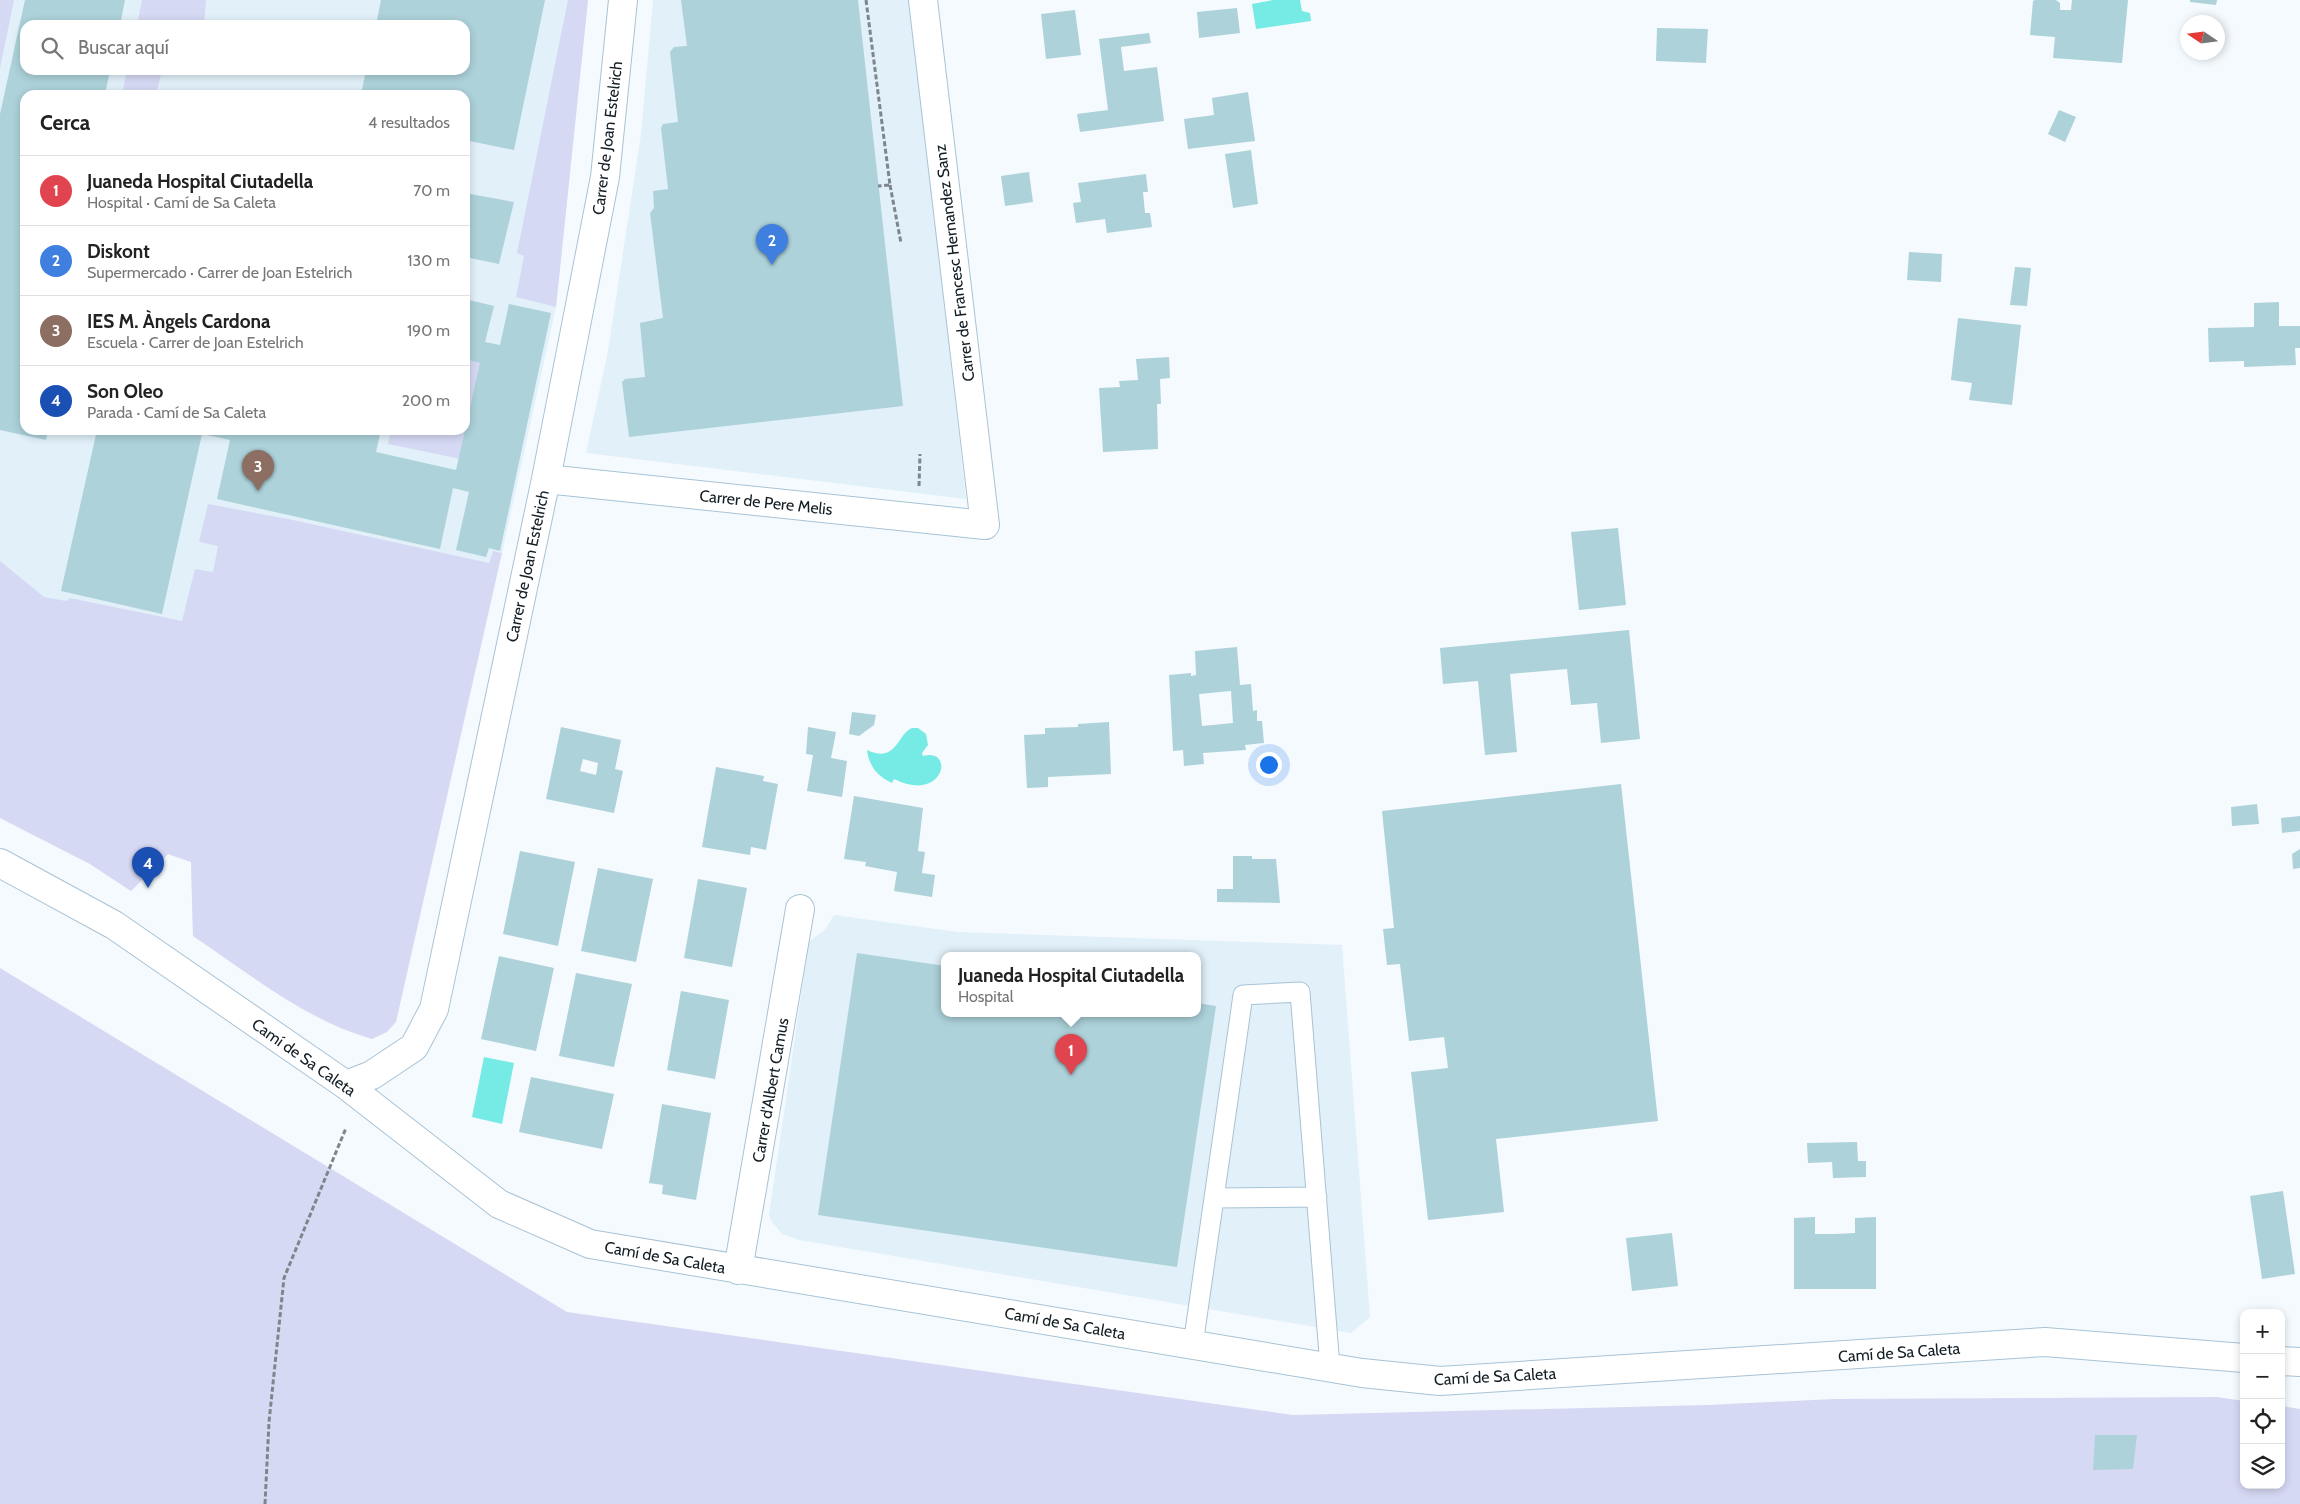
<!DOCTYPE html>
<html lang="es">
<meta charset="utf-8">
<style>
body{margin:0;font-family:Cabin,sans-serif;background:#f6f6f6;color:#222}
.controls{position:absolute;right:15px;bottom:15px;display:grid;overflow:hidden;border-radius:10px;box-shadow:0 2px 8px #0003}
.controls button{width:45px;height:45px;display:grid;place-items:center;padding:0;border:0;border-bottom:1px solid #e0e0e0;background:#fff;color:#222;font:25px sans-serif}
.compass{position:absolute;left:2180px;top:15px;width:45px;height:45px;border-radius:50%;background:#fff;box-shadow:0 2px 8px #0003;rotate:283deg}
.you{position:absolute;left:1268px;top:764px;width:18px;height:18px;margin:-12px;border:4px solid #fff;border-radius:50%;background:#1a73e8;box-shadow:0 0 0 8px #1a73e833}
.badge{display:grid;place-items:center;width:32px;height:32px;border-radius:50%;background:#2563eb;color:#fff;font-size:16px;font-weight:700}
.pin{position:absolute;translate:-50% -41px;filter:drop-shadow(0 1px 2px #0008)}
.pin::after{content:'';position:absolute;top:26px;width:18px;height:15px;background:inherit;clip-path:polygon(0 0,100% 0,50% 100%)}
.popup{position:absolute;left:941px;top:952px;width:260px;height:65px;box-sizing:border-box;display:grid;place-content:center;border-radius:10px;background:#fff;filter:drop-shadow(0 1px 4px #0005);font-size:16px;white-space:nowrap;color:#767676}
.popup b{font-size:19px;color:#222}
.popup::after{content:'';position:absolute;left:50%;top:100%;margin-left:-10px;border:10px solid transparent;border-top-color:#fff}
.list{margin:0;padding:0;list-style:none}
h2{display:flex;justify-content:space-between;align-items:center;height:65px;margin:0;padding:0 20px;font-size:21px}
h2 small{font-size:16px;font-weight:400;color:#767676}
.list li{display:grid;grid-template-columns:32px 1fr auto;gap:15px;align-items:center;box-sizing:border-box;height:70px;padding:0 20px;border-top:1px solid #e0e0e0}
.list b{display:block;font-size:19px;white-space:nowrap}
.list p{margin:0;font-size:16px;white-space:nowrap;color:#767676}
.list em{font-size:16px;font-style:normal;color:#767676}
.icon{flex:none;width:28px;height:28px;fill:none;stroke:currentColor;stroke-width:2;stroke-linecap:round;stroke-linejoin:round}
.map{position:relative;flex:none;width:2300px;height:1504px;overflow:hidden}
.search{position:absolute;background:#fff;box-shadow:0 2px 8px #0003;left:20px;top:20px;width:450px;height:55px;display:flex;align-items:center;gap:12px;box-sizing:border-box;padding:0 18px;border-radius:15px;color:#767676;font-size:19px}
.panel{position:absolute;background:#fff;box-shadow:0 2px 8px #0003;left:20px;top:90px;width:450px;height:345px;border-radius:15px}
.map>svg:first-child{display:block}
.built{fill:#e1f0f9;fill-rule:evenodd}
.green{fill:#d6d9f4}
.water{fill:#76ebe5}
.building{fill:#add2da;fill-rule:evenodd}
.lines{fill:none;stroke-linecap:round;stroke-linejoin:round}
.service-casing{stroke:#a7c3d6;stroke-width:21}
.minor-casing{stroke:#a7c3d6;stroke-width:30}
.path{stroke:#7e868c;stroke-width:3;stroke-dasharray:5 2.5;stroke-linecap:butt}
.service{stroke:#fff;stroke-width:19}
.minor{stroke:#fff;stroke-width:28}
.labels{text-anchor:middle;stroke-width:5;stroke-linejoin:round;paint-order:stroke}
.street-label{font-size:16px;fill:#121d24;stroke:#fff}
</style>
<div class="map">
<svg width="2300" height="1504" viewBox="0 0 2300 1504">
<rect width="100%" height="100%" fill="#f5fafe"/>
<path class="built" d="M0,0H588L556,307L502,553L493,552L302,1009L193,936L191,862L168,854L131,891L90,864L0,818ZM25,25H465V70H25ZM25,95H465V430H25Z
M653,0H910L966,499L586,453L608,351L641,134Z
M834,915L958,932L1342,945L1370,1317L1351,1333L799,1240L782,1234L772,1222L769,1215L809,941L825,930ZM945,956H1197V1014H945Z"/>
<path class="green" d="M0,0H14L0,68Z
M142,0H206L204,25H137Z
M568,0H588L556,307L516,297L524,256L517,253Z
M127,70H162L156,95H122Z
M465,350L488,355L466,460L388,444L391,430H465Z
M208,504L288,519L489,563L493,551L502,553L396,1022L387,1032L372,1039C305,1020 250,974 193,936L191,862L168,854L131,891L90,864L0,818V561L44,597L66,601L70,598L182,621L195,569L213,572L218,546L199,542Z
M0,968L567,1312L1293,1415L1707,1405L1834,1399L2217,1397L2244,1401V1485H2281V1406L2300,1409V1504H0Z"/>
<path class="water" d="M1273,0H1300L1302,11L1310,13L1311,21L1256,29L1252,4Z
M912,728H918L926,734L928,745L922,753L923,756C955,747 945,804 894,779L892,783C877,776 869,766 867,750C897,764 897,734 912,728Z
M484,1057L514,1063L502,1124L472,1117Z"/>
<path class="building" d="M25,0H125L120,25H25V70H110L105,95H25V430H48L46,440L0,430V114Z
M381,0H545L514,150L465,140V95H361L366,70H465V25H376Z
M681,0H858L903,406L629,437L622,382L625,379L645,377L640,323L663,318L650,213L654,208L653,191L668,189L661,128L663,124L678,122L670,52L674,47L687,46Z
M2035,0H2056L2060,3V10H2071L2072,0H2128L2122,63L2053,58L2055,37L2030,35L2033,1Z
M2190,0H2217L2216,5L2190,2Z
M1237,8L1240,33L1199,38L1197,12Z
M1075,10L1081,55L1046,59L1041,14Z
M1657,28L1708,29L1706,63L1656,61Z
M1149,33L1151,43L1121,47L1124,71L1157,67L1164,121L1080,132L1077,114L1108,110L1099,39Z
M1248,92L1255,141L1188,149L1184,119L1214,115L1212,98Z
M2059,110L2076,117L2065,142L2048,134Z
M1251,150L1258,204L1233,208L1225,154Z
M1029,172L1033,202L1005,206L1001,176Z
M1146,174L1148,192H1143L1145,213H1150L1152,227L1107,233L1105,219L1076,223L1073,203L1081,202L1078,183Z
M465,193L514,202L499,264L465,257Z
M1909,252L1942,254L1941,282L1907,280Z
M2015,267L2031,268L2027,306L2010,305Z
M465,299L494,306L485,342L500,345L509,304L551,313L500,551L489,548L486,557L456,550L469,492L453,488L440,549L217,499L230,440L202,434L162,614L61,591L97,430H381L376,452L456,470L480,363L465,359Z
M2279,302V326H2300V348H2295L2296,365L2244,367V361L2209,362L2208,328L2254,327V303Z
M1958,318L2021,325L2012,405L1969,400L1972,383L1951,380Z
M1169,357L1170,378L1160,379L1161,404H1157L1158,449L1103,452L1099,388L1120,387L1119,381L1138,380L1136,359Z
M1618,528L1626,605L1579,610L1571,532Z
M1629,630L1640,739L1601,743L1597,703L1571,705L1567,669L1510,674L1517,752L1485,755L1478,681L1443,684L1440,648Z
M1237,647L1240,685L1251,684L1253,711L1257,710V721H1262L1264,743L1245,745L1246,750L1203,753L1204,764L1184,766L1183,750L1173,751L1169,675L1191,673V676L1196,675L1195,651ZM1231,691L1233,723L1202,726L1199,694Z
M852,712L876,715L874,725L859,736L849,734Z
M1109,722L1111,774L1048,777V787L1027,788L1024,735L1045,734V728L1078,727V724Z
M561,727L621,740L615,769L623,771L614,813L546,799ZM583,759L598,763L596,775L580,771Z
M808,727L836,732L831,758L847,761L842,797L807,791L813,755L806,754Z
M716,767L764,776L763,781L778,784L766,850L751,847L750,855L702,847Z
M1621,784L1658,1121L1496,1139L1504,1212L1428,1220L1411,1072L1448,1068L1444,1037L1409,1041L1400,964L1387,965L1383,929L1394,928L1382,811Z
M854,796L923,808L918,851L925,852L922,873L935,875L932,897L894,891L897,872L865,866L866,862L844,859Z
M2257,804L2259,824L2232,826L2231,807Z
M2300,816V831L2282,833L2281,818Z
M2300,849V868L2293,869L2292,854Z
M520,851L575,862L558,946L503,934Z
M1233,856H1252V859H1276L1280,903L1217,902V889H1233Z
M598,868L653,879L636,962L581,951Z
M698,879L747,888L732,967L684,958Z
M857,953L945,966V1014H1197V1003L1216,1006L1177,1267L818,1215Z
M499,956L554,968L536,1051L481,1039Z
M576,973L632,984L614,1067L559,1056Z
M681,991L729,1000L715,1079L667,1070Z
M531,1077L614,1094L602,1149L519,1132Z
M662,1104L711,1113L696,1200L662,1194L663,1185L649,1183Z
M1857,1142L1858,1161H1866V1177L1833,1178L1832,1162L1808,1163L1807,1143Z
M2283,1191L2295,1274L2262,1279L2250,1196Z
M1815,1217V1234H1835L1855,1233V1218L1876,1217V1289H1794V1218Z
M1672,1233L1678,1286L1632,1291L1626,1238Z
M2095,1435H2137L2133,1469L2093,1470Z"/>
<g class="lines">
<defs>
<path id="service" d="M1214,1198L1317,1197
M1193,1345L1243,995L1300,992L1330,1367"/>
<path id="minor" d="M546,479L985,525L923,0
M0,863L114,925L346,1085L499,1204L590,1244L1362,1373L1440,1381L2045,1342L2244,1358
M346,1085L372,1075L414,1047L434,1009L546,479L605,177L623,0
M738,1270L800,909
M2281,1361L2300,1362"/>
</defs>
<use href="#service" class="service-casing"/>
<use href="#minor" class="minor-casing"/>
<path class="path" d="M866,0L890,185L878,186
M890,185L901,243
M919,486L920,454
M265,1504L269,1422L284,1278L346,1128"/>
<use href="#service" class="service"/>
<use href="#minor" class="minor"/>
</g>
<g class="labels">
<g class="street-label">
<text transform="translate(607 138) rotate(-83)" y="6">Carrer de Joan Estelrich</text>
<text transform="translate(954 263) rotate(-97)" y="6">Carrer de Francesc Hernandez Sanz</text>
<text transform="translate(766 502) rotate(6)" y="6">Carrer de Pere Melis</text>
<text transform="translate(527 566) rotate(-78)" y="6">Carrer de Joan Estelrich</text>
<text transform="translate(304 1057) rotate(35)" y="6">Camí de Sa Caleta</text>
<text transform="translate(770 1090) rotate(-80)" y="6">Carrer d'Albert Camus</text>
<text transform="translate(665 1257) rotate(10)" y="6">Camí de Sa Caleta</text>
<text transform="translate(1065 1323) rotate(10)" y="6">Camí de Sa Caleta</text>
<text transform="translate(1899 1352) rotate(-4)" y="6">Camí de Sa Caleta</text>
<text transform="translate(1495 1376) rotate(-3)" y="6">Camí de Sa Caleta</text>
</g>
</g>
</svg>
<div class="controls">
<button>+</button>
<button>−</button>
<button><svg class="icon" aria-label="locate" viewBox="0 0 24 24"><circle cx="12" cy="12" r="6"/><path d="M12 2v4M12 18v4M2 12h4M18 12h4"/></svg></button>
<button><svg class="icon" aria-label="layers" viewBox="0 0 24 24"><path d="M12 4l9 5-9 5-9-5zM3 14l9 5 9-5"/></svg></button>
</div>
<svg class="compass" viewBox="-18 -18 36 36"><path d="M0-13l5 13h-10z" fill="#e53935"/><path d="M0 13l5-13h-10z" fill="#767676"/></svg>
<div class="you"></div>
<div class="pin badge" style="left:1071px;top:1075px;background:#e0444e">1</div>
<div class="popup"><b>Juaneda Hospital Ciutadella</b>Hospital</div>
<div class="pin badge" style="left:772px;top:265px;background:#3f7fe0">2</div>
<div class="pin badge" style="left:258px;top:491px;background:#8d6e63">3</div>
<div class="pin badge" style="left:148px;top:888px;background:#1a4fb4">4</div>
<div class="search"><svg class="icon" aria-label="search" viewBox="0 0 24 24"><circle cx="10" cy="10" r="6"/><path d="M15 15l6 6"/></svg>Buscar aquí</div>
<section class="panel">
<h2>Cerca<small>4 resultados</small></h2>
<ul class="list">
<li><span class="badge" style="background:#e0444e">1</span><div><b>Juaneda Hospital Ciutadella</b><p>Hospital · Camí de Sa Caleta</p></div><em>70 m</em></li>
<li><span class="badge" style="background:#3f7fe0">2</span><div><b>Diskont</b><p>Supermercado · Carrer de Joan Estelrich</p></div><em>130 m</em></li>
<li><span class="badge" style="background:#8d6e63">3</span><div><b>IES M. Àngels Cardona</b><p>Escuela · Carrer de Joan Estelrich</p></div><em>190 m</em></li>
<li><span class="badge" style="background:#1a4fb4">4</span><div><b>Son Oleo</b><p>Parada · Camí de Sa Caleta</p></div><em>200 m</em></li>
</ul>
</section>
</div>
